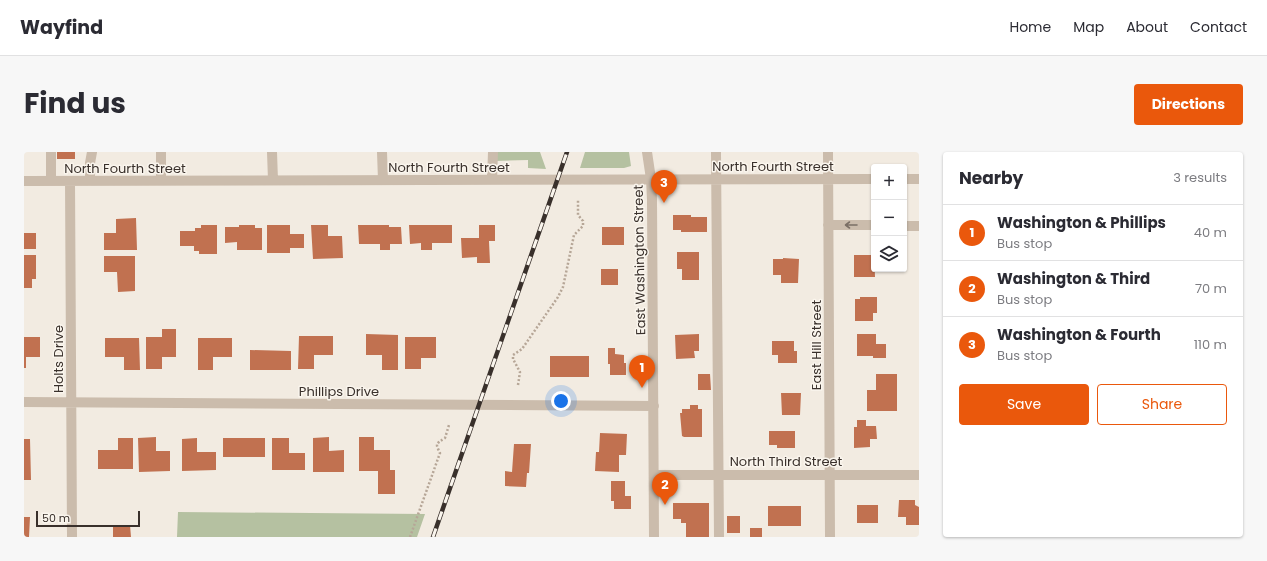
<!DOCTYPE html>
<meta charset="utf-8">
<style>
body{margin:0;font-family:Poppins,sans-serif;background:#f7f7f7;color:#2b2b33}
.controls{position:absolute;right:12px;top:12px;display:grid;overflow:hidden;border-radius:4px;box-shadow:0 1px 3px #0004}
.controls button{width:36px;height:36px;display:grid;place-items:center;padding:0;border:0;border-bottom:1px solid #e1e1e2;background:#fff;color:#2b2b33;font:20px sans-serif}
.scale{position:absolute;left:12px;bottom:10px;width:104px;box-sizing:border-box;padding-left:4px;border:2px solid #39302b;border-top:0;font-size:11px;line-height:14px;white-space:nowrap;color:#39302b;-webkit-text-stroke:3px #faf5ed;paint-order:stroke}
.you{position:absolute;left:537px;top:249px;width:14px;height:14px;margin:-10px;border:3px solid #fff;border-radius:50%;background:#1a73e8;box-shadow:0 0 0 6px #1a73e833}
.badge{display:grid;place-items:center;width:26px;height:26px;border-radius:50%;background:#ea580c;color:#fff;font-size:13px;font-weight:700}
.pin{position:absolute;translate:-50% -33px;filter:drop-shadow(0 1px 2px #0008)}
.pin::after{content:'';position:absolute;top:21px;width:14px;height:12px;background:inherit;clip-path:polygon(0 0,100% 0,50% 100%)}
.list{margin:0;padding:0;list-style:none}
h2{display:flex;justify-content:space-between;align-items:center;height:52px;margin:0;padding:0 16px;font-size:17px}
h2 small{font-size:13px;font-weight:400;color:#7c7c81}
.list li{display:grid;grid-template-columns:26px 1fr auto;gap:12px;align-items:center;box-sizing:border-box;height:56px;padding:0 16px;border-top:1px solid #e1e1e2}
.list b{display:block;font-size:15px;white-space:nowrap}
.list p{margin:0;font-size:13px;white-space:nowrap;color:#7c7c81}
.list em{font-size:13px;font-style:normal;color:#7c7c81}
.actions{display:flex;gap:8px;padding:12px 16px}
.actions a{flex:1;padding:9px 0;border:1px solid #ea580c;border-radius:4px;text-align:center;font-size:14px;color:#ea580c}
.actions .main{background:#ea580c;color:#fff}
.icon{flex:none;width:22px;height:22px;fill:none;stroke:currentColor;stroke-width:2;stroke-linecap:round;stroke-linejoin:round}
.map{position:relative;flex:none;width:895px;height:385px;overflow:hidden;border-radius:4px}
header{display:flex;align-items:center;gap:24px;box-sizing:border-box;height:56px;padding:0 20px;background:#fff;border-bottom:1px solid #e1e1e2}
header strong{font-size:19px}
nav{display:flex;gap:22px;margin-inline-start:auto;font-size:14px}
.intro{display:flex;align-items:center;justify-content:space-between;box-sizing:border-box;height:96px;padding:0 24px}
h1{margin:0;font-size:28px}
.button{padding:10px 18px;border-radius:4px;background:#ea580c;color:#fff;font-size:14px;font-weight:700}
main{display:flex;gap:24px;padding:0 24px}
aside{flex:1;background:#fff;border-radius:4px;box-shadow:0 1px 3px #0004}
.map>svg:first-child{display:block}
.green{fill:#b5c1a1}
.building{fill:#c17150}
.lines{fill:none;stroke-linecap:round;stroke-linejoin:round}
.path{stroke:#b6a697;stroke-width:2.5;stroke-dasharray:2 2;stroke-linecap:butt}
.minor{stroke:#cbbcac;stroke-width:10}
.rail-casing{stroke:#39302b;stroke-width:4.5}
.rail{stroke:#faf5ed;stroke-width:3;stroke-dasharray:9;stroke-linecap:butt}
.oneway{stroke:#7b6f65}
.labels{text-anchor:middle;stroke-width:3;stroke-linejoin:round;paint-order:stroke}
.street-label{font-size:13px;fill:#39302b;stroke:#faf5ed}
</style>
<header>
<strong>Wayfind</strong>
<nav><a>Home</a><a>Map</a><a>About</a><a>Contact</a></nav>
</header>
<div class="intro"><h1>Find us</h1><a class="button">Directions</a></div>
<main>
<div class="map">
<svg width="895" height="385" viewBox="0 0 895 385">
<rect width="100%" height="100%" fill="#f2ebe1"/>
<path class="green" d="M471,0H516L522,17L504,16V8L471,9Z
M561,0H605L607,14L600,16H556Z
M154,360L401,362L393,385H153Z"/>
<path class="building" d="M33,0H51V7H33Z
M649,63H667V65H683V80H657V78H649Z
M112,66L113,98H80V81H92V67Z
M177,73H193V102H175V99H170V94H156V79H171V76H177Z
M215,73H231V76H238V98H213V90L201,91V75H215Z
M243,73H266V82H280V96H266V101H243Z
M287,73H304V84H318L319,106L289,107Z
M334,73H365V75H377L378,92H366V98H356V92H335Z
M385,73H428V91H408V98H397V91L386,92Z
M455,73H471V89H465L466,111H453V105L438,106L437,86H455Z
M578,75H600V93H578Z
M0,81H12V97H0Z
M653,100H675V128H658V117H653Z
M0,103H12V127H8V136H0Z
M830,103H850L851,125H830Z
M80,104H111V139L94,140L93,120H80Z
M759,106L775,107L774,131H757V123H749V107H759Z
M577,117H594V133H577Z
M836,145H853V161H849V169H831V147H836Z
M138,177H152V205H138V217H122V185H138Z
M342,182L374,183V218H358V203H342Z
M675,182V199H670L671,206L652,207L651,183Z
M833,182H852V192H862V206H849V204H833Z
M275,184H309V203H290V217H274Z
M0,185H16V205H2V216H0Z
M381,185H412V206H397V217H381Z
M81,186H115L116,218H100V205H81Z
M174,186H208V205H189V218H174Z
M748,189H770V199H773V211H754V203H748Z
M584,196H591V202L600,203V211H602V223H586V212H584Z
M226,198L267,199V218H226Z
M526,204H565V225H526Z
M674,222H686L687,238H674Z
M852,222H873V259H843V238H852Z
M757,241H777L776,263H758Z
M666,253H674V257H678V285H660L658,284L656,261H658V257H666Z
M833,268H842V274H852L853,287H846V295L830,296V275H833Z
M745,279H771V296H753V293H745Z
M576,281L603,282L602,303H595V320L571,319L572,300H575Z
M132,285V299H146V319L115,320L114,286Z
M305,285V299L320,298V320H289V286Z
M335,285H350V298H366V318H371V342H354V319H335Z
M94,286H109V317H74V298H94Z
M173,286V300H192V318L158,319V287Z
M199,286H241V305H199Z
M248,286H265V301H281V318H248Z
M0,287H6L7,328H0Z
M490,292H507L505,321H503L502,335L481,334V319L488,320Z
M587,329H601V344H607V357H590V349H587Z
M875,348H891V353L895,355V373H882V365H874Z
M649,351H685V385H662V371H657V367H649Z
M833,353H854V371H833Z
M744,354H777V374H744Z
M703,364H716V381H703Z
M0,365H6L5,385H0Z
M89,373H106L107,385H89Z
M726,376H738V385H726Z"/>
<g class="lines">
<path class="path" d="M494,233L496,220L489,207V203L498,197L534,145L539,135L550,83L559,74V69L554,63V48
M386,385L416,301C411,291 412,292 421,286L425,273"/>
<path class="minor" d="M27,0V29
M248,0L249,28
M358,0L359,28
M623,0L627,27L628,48L630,385
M692,0L695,385
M804,0L806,385
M880,27H895
M137,28V0
M468,28L469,0
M0,29L850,27
M46,29L48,385
M66,29V11L68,0
M804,73H850
M880,74H895
M0,250L630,254
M630,323H895"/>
<defs>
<path id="rail" d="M409,385L543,0"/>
</defs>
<use href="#rail" class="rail-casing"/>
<use href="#rail" class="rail"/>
</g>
<defs><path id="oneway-shaft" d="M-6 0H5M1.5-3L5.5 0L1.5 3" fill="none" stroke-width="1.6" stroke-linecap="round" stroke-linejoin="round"/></defs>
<use class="oneway" href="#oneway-shaft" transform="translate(827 73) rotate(180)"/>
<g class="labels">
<g class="street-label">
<text x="749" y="19">North Fourth Street</text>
<text x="425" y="20">North Fourth Street</text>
<text x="101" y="21">North Fourth Street</text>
<text transform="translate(615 108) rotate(-91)" y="5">East Washington Street</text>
<text transform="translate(792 193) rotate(-90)" y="5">East Hill Street</text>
<text transform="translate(34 207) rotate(-90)" y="5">Holts Drive</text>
<text x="315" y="244">Phillips Drive</text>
<text x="762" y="314">North Third Street</text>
</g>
</g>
</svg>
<div class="controls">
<button>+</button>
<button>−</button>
<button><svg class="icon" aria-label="layers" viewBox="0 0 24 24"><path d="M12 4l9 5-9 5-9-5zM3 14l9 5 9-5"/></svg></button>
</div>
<div class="scale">50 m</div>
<div class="you"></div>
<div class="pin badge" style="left:618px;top:236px">1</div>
<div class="pin badge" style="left:641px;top:353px">2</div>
<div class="pin badge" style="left:640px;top:51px">3</div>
</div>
<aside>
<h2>Nearby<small>3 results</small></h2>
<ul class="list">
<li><span class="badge">1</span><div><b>Washington &amp; Phillips</b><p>Bus stop</p></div><em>40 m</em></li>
<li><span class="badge">2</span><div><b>Washington &amp; Third</b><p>Bus stop</p></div><em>70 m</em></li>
<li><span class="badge">3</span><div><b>Washington &amp; Fourth</b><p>Bus stop</p></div><em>110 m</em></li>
</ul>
<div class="actions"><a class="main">Save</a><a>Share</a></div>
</aside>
</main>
